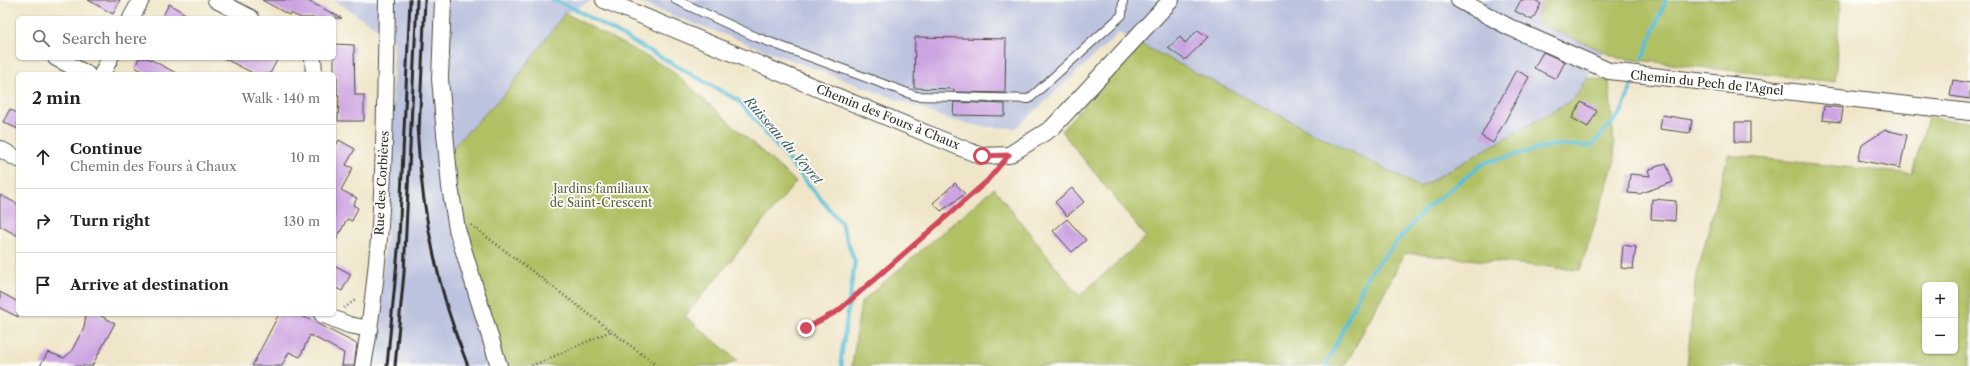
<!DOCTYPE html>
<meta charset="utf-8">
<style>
body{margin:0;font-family:"Libre Caslon Text",serif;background:#f6f6f6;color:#222}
.controls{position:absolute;right:12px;bottom:12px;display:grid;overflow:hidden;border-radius:6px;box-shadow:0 1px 3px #0004}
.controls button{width:36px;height:36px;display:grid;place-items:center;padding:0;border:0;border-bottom:1px solid #e0e0e0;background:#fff;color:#222;font:20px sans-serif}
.stop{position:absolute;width:12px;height:12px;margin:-9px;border:3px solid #d1495b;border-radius:50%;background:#fff}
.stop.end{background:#d1495b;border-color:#fff;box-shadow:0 1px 4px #0008}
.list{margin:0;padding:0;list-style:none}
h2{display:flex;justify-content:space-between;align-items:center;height:52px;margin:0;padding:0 16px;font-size:17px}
h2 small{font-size:13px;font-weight:400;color:#767676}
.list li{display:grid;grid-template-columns:26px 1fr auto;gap:12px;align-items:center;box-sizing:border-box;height:64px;padding:0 16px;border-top:1px solid #e0e0e0}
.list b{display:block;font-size:15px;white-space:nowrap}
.list p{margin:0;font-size:13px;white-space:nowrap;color:#767676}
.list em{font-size:13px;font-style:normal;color:#767676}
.icon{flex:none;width:22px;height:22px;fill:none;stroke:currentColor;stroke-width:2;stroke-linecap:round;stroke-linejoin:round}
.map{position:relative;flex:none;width:1970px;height:366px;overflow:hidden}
.search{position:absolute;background:#fff;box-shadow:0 1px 3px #0004;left:16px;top:16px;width:320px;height:44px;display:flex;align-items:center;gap:10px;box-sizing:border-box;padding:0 14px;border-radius:6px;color:#767676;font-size:15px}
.panel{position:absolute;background:#fff;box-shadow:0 1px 3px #0004;left:16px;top:72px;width:320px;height:244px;border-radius:6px}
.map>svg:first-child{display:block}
.industrial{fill:#bcc3de}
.green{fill:#b0c063;stroke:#6e7647;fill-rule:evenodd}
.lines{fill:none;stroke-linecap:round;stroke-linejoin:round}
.stream{stroke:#5abfd7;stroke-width:4}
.building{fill:#cda4e2}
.lane-casing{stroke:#484743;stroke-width:10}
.street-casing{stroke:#484743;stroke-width:18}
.path{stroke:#484743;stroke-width:2.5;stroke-dasharray:1 3;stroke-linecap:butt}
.lane{stroke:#fff;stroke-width:8}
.street{stroke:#fff;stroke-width:16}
.rail{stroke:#2b2b2b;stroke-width:3}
.route{stroke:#d1495b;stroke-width:5}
.labels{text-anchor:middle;stroke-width:3.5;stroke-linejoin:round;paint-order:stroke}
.street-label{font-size:12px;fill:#2b2b2b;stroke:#fdfcf7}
.park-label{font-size:12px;fill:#5a5f3f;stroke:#fdfcf7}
.water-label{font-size:13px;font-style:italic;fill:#3b5f67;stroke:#fdfcf7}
</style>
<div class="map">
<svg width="1970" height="366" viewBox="0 0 1970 366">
<rect width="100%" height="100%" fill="#fdfcf7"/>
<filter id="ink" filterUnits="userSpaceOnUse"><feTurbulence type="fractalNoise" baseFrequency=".025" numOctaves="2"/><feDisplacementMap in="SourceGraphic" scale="8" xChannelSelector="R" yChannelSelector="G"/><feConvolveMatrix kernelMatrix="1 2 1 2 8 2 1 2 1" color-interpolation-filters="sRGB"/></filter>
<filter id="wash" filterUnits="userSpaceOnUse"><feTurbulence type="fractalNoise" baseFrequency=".012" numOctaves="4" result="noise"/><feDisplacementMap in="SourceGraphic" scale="16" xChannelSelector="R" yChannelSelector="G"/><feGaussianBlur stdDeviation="0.9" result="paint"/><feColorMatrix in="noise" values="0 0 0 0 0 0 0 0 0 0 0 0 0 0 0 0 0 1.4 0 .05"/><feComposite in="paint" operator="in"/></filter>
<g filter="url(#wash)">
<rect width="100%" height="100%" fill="#efe5c8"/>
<path class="industrial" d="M334,0H593L565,14L507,91L449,151L504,366H372L377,337L390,191L394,40Z
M632,0H1541L1536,22L1604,50L1574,99L1518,133L1420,187L1119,33L1016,128L984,127L951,120Z"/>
<path class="green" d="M1542,0H1840L1835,82L1618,58L1536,22Z
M565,13L670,69L796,182L685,316L737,360L725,366H504L462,218L449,151L507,91Z
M1138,43L1420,187L1574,99L1587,78L1609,81L1615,160L1580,270L1405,253L1345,366H852L861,302L994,188L1079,296L1146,237L1061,131Z
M1928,118L1970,122V366H1687L1695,282L1728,155L1912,174ZM1925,285H1955V351H1925Z"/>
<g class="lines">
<path class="stream" d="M553,0L573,8L739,101L841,223L855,262L841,358L842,366
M1643,57L1666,0
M1326,366L1368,275L1426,208L1484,163L1553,145L1591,146L1621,113L1632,85"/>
</g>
<g id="blocks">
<path class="building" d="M88,0H120L113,14Z
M262,0H306L342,18H301L290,13L289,15Z
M1521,0H1535L1541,4L1532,20L1515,11Z
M169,4L192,18H162Z
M1198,30L1208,37L1185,60L1168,48L1180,37L1185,43Z
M915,37L1006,39L1005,93L954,92V89L914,88Z
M334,44L354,45L355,95H364V121H338L339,95H337V76H334Z
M1543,52L1565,62L1556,79L1534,68Z
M139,58H148L178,74H148L135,67Z
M223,58H278L270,74H255Z
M1516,70L1529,77L1493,143L1481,136Z
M1953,80L1970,83V99L1950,96Z
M954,102L1005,104V116L953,115Z
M1581,102L1597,111L1588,127L1572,118Z
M1824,106L1843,108L1841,122L1822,120Z
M10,109L18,114V129L3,122Z
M1662,115L1692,120L1690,133L1660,129Z
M1735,122H1750V142H1735Z
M1885,130L1907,135L1900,168L1858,160L1862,145Z
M339,140L355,149L346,165L353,168L341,190L357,198L353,205L358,208L352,221L347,219L334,244V149Z
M1666,163L1673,182L1639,194L1628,193L1630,174L1650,176L1648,170Z
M955,183L965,194L941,211L933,203Z
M1072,188L1084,202L1067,216L1055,202Z
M0,195L18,204V236L0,226Z
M1652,199L1676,201L1675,221L1651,219Z
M1067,219L1086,240L1072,252L1053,231Z
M1623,245L1636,247L1633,269L1621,268Z
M334,265L351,274L342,291L334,287Z
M0,292L18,302V317L0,308Z
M86,314H97L115,323L92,366H40L48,352L64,358L71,352L84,327Z
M279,314H298L357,344L354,366H342L344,353L310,335L300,357L289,352L282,366H252Z"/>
</g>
</g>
<g filter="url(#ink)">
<use href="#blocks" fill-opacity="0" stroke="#484743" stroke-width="1"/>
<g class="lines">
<defs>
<path id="lane" d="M676,0L756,37L916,96L1029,99L1122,15L1123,0"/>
<path id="street" d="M216,0L251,18
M443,0L440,79L450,187L457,229L499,366
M604,0L981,156L1009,155L1052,128L1171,0
M1459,0L1509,27L1609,71L1970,112
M131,18L141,0
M56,58L87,74
M313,58L314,74
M102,74L110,58
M0,149L18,159
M322,314L349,325L370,329
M363,366C385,245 385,122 387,0"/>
</defs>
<use href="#lane" class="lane-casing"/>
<use href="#street" class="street-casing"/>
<path class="path" d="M471,225L656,365
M344,308L357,299
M806,328L838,311L986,183L997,169
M532,366L611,331"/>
<use href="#lane" class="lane"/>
<use href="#street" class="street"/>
<path class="rail" d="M417,126C421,208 437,290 468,366
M419,133L425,0
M387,366L399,240L410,0
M395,366L404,273L417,0"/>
</g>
</g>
<g class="lines" filter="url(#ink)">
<path class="route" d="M806,328L838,311L986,182L1009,155L982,156"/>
</g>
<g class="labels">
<g class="street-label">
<text transform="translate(1707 83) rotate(6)" y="4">Chemin du Pech de l'Agnel</text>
<text transform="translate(888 117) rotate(22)" y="4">Chemin des Fours à Chaux</text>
<text transform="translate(382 183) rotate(-87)" y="4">Rue des Corbières</text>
</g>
<g class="park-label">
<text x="601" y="193">Jardins familiaux<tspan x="601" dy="14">de Saint-Crescent</tspan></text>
</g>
<g class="water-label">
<text transform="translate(784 140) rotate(49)" y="5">Ruisseau du Veyret</text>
</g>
</g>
</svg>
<div class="controls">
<button>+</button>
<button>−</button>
</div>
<div class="stop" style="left:982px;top:156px"></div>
<div class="stop end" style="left:806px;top:328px"></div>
<div class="search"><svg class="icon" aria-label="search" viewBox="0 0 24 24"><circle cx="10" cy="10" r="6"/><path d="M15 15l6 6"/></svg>Search here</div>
<section class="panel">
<h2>2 min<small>Walk · 140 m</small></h2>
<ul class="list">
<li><svg class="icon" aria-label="ahead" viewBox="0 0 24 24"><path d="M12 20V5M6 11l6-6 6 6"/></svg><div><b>Continue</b><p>Chemin des Fours à Chaux</p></div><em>10 m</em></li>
<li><svg class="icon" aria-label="right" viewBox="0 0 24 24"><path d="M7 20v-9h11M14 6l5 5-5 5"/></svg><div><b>Turn right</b></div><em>130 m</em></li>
<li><svg class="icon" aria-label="arrive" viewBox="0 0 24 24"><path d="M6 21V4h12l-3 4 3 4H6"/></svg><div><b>Arrive at destination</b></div></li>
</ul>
</section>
</div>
